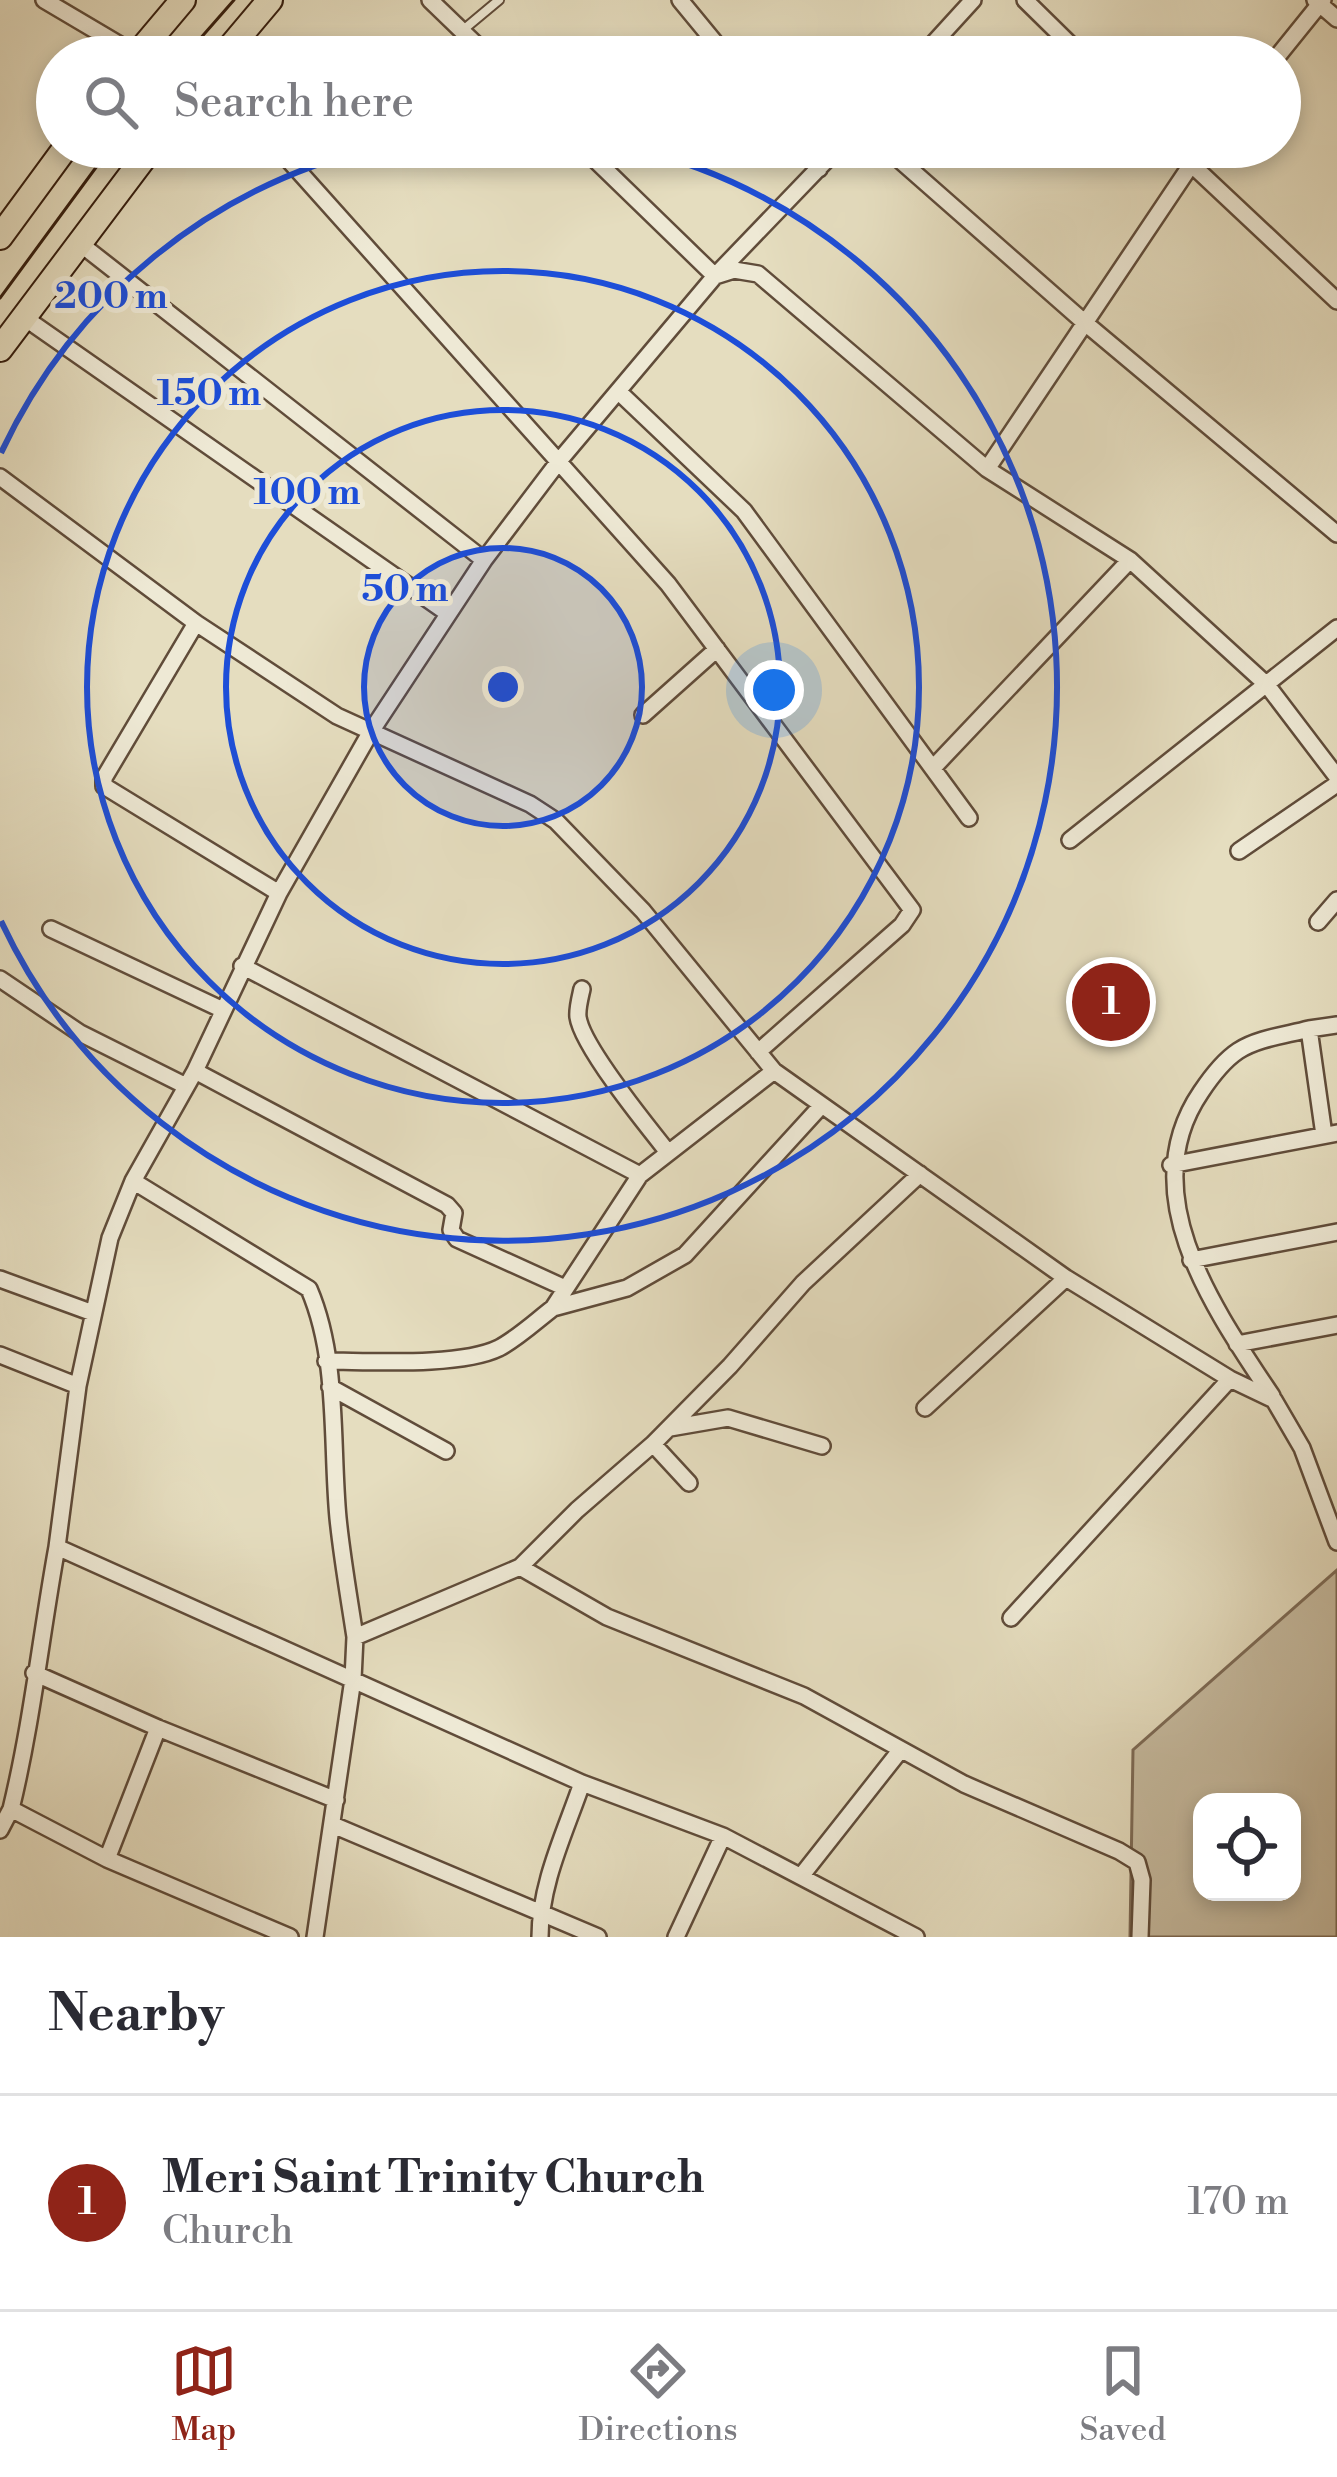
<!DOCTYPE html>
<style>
body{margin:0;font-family:"Libre Bodoni",serif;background:#f2f2f3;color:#2b2b33}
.controls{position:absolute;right:36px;bottom:36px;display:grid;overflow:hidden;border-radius:24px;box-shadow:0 6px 18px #0003}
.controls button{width:108px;height:108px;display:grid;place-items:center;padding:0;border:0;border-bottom:3px solid #e1e1e2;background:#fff;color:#2b2b33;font:60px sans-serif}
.you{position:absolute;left:774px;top:690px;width:42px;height:42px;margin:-30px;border:9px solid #fff;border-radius:50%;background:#1a73e8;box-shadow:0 0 0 18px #1a73e833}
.badge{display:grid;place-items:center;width:78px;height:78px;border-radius:50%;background:#8f2418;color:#fff;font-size:39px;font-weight:700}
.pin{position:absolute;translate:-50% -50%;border:6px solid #fff;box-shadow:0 3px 12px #0006}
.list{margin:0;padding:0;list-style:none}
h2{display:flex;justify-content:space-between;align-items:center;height:156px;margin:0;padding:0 48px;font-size:51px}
h2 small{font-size:39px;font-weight:400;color:#7c7c81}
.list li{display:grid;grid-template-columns:78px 1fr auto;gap:36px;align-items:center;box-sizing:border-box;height:216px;padding:0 48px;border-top:3px solid #e1e1e2}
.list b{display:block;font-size:45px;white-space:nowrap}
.list p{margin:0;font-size:39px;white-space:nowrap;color:#7c7c81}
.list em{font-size:39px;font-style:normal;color:#7c7c81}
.icon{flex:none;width:66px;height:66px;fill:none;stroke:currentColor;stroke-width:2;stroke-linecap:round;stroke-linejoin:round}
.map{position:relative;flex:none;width:1337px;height:1937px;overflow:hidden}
.search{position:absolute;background:#fff;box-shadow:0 6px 18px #0003;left:36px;right:36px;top:36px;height:132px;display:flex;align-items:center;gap:30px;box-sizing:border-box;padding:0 42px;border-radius:66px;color:#7c7c81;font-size:45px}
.sheet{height:372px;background:#fff}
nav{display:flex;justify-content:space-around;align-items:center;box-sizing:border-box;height:168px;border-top:3px solid #e1e1e2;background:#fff;font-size:33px;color:#7c7c81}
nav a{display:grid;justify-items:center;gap:6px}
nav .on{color:#8f2418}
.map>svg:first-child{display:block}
.green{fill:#c7bca1;stroke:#7e6c57;stroke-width:3;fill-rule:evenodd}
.building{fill:#90806a;stroke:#341c0d;stroke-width:3}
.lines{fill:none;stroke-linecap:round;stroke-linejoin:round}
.service-casing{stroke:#604c3a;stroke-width:12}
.minor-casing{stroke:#604c3a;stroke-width:20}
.primary-casing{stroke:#341c0d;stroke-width:28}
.service{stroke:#eee9d5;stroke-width:8}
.minor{stroke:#eee9d5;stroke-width:15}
.primary{stroke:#e5ddbf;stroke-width:24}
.tram{stroke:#341c0d;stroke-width:3}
.ring{fill:none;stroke:#1d4ed8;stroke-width:6}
.centre{fill:#1d4ed8;stroke:#eee9d5;stroke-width:6}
.ring-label{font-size:36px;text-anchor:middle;font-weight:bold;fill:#1d4ed8;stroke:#eee9d5;stroke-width:10;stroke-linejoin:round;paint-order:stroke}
</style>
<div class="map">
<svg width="1337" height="1937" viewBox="0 0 1337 1937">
<rect width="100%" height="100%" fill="#e5ddbf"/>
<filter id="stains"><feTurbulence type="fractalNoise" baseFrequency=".00167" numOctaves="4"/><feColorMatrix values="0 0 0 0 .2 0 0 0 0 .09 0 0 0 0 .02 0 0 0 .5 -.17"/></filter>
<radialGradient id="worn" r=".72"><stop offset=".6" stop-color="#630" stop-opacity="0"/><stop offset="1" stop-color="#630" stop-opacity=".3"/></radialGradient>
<path class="green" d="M1337,1570V1937H1130L1133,1750ZM1202,1802H1292V1892H1202Z"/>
<path class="building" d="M1084 1004a26 26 0 1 1 52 0a26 26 0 1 1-52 0Z"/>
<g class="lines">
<defs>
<path id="service" d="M463,30L499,0"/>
<path id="minor" d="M44,0L137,55
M430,0L489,57
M680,0L727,57
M1025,0L1083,57
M1315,0L1337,19
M597,57L607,48
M921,57L973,0
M1277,57L1323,0
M277,147L668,584L912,910L902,925L758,1052
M582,147L715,276L734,270L758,274L987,469L1130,560L1267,685L1337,777
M801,147L819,169
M839,147L715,276L559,461L484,560L370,733L279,893L195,1071L133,1181L110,1238L78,1386L57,1547L582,1783L723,1836L916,1937
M885,147L1084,322L1337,534
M1173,147L1337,301
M78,242L484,560
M22,316L446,612
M620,393L744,511L969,818
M987,469L1203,147
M0,477L196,623L337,716L530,804L556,821L643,911L774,1071L1066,1278L1230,1379L1274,1400L1302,1448L1337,1542
M196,623L104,778V786L279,893
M643,715L717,649
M933,768L1130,560
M1070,840L1337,628
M1239,851L1337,784
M1318,922L1337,900
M51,929L223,1010
M242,966L640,1175
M0,979L80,1033L186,1086
M582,989C580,998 577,1009 578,1017C582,1046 647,1126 667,1151
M195,1071L447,1205L454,1213L451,1230L457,1239L563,1287
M774,1071L640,1175L553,1308L627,1288L685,1255L821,1106
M1324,1135L1309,1029L1337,1025
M1171,1165L1337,1133
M133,1181L309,1289C339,1359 331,1443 338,1518C342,1558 349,1597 355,1637L520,1567L607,1617L804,1696L964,1784L1119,1851L1137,1862L1142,1880L1140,1937
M1191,1260L1337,1232
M0,1279L93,1313
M1237,1344L1337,1325
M0,1355L78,1386
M326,1361C369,1361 460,1367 499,1348C518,1338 536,1321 553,1308
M330,1387L446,1451
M1272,1396C1214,1309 1132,1193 1201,1092C1211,1077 1223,1061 1238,1051C1258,1038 1287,1035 1309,1029
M925,1408L1066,1278
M670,1428L728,1418L822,1446
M653,1444L730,1366L803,1283L920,1174
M57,1547C41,1635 32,1723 11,1809L107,1859
M520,1567L577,1510L653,1444L689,1483
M1011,1618L1230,1379
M34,1673L158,1728
M333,1825L598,1937
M0,1830L11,1809
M802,1875L899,1752
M290,1937L107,1859L158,1728L336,1800
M315,1937L353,1679L355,1637
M540,1937C540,1883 565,1833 582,1783
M676,1937L723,1836"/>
<path id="primary" d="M135,57L183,0
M222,57L270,0
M0,237L66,147
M0,349L152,147"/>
</defs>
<use href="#service" class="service-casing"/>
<use href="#minor" class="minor-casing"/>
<use href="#primary" class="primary-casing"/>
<use href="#service" class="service"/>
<use href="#minor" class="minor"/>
<use href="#primary" class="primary"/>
<path class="tram" d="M184,57L234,0
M0,298L111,147"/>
</g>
<circle cx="503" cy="687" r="139" fill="#1d4ed8" fill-opacity=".12"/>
<g class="ring">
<circle cx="503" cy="687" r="139"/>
<circle cx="503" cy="687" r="277"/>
<circle cx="503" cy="687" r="416"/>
<path d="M1 453A554 554 0 0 1 378 147M628 147A554 554 0 1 1 1 921"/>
</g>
<circle cx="503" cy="687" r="18" class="centre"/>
<g class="ring-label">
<text x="111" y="308">200 m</text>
<text x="209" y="405">150 m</text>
<text x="307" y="504">100 m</text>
<text x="405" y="601">50 m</text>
</g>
<rect width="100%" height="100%" filter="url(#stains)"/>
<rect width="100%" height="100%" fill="url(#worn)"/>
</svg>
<div class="controls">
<button><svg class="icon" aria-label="locate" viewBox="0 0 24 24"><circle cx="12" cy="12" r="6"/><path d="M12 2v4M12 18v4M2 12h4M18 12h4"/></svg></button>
</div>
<div class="you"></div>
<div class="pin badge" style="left:1111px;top:1002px">1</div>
<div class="search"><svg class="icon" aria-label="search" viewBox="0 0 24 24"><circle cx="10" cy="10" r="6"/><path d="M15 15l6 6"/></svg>Search here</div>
</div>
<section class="sheet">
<h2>Nearby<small></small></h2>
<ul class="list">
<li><span class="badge">1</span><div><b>Meri Saint Trinity Church</b><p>Church</p></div><em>170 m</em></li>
</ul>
</section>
<nav>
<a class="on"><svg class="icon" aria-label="map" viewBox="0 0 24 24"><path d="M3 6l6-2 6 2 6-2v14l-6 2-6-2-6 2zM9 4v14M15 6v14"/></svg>Map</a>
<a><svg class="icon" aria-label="directions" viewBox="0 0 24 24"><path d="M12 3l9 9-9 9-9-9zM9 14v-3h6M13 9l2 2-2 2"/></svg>Directions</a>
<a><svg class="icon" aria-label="saved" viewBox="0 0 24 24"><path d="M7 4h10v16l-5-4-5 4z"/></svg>Saved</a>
</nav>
